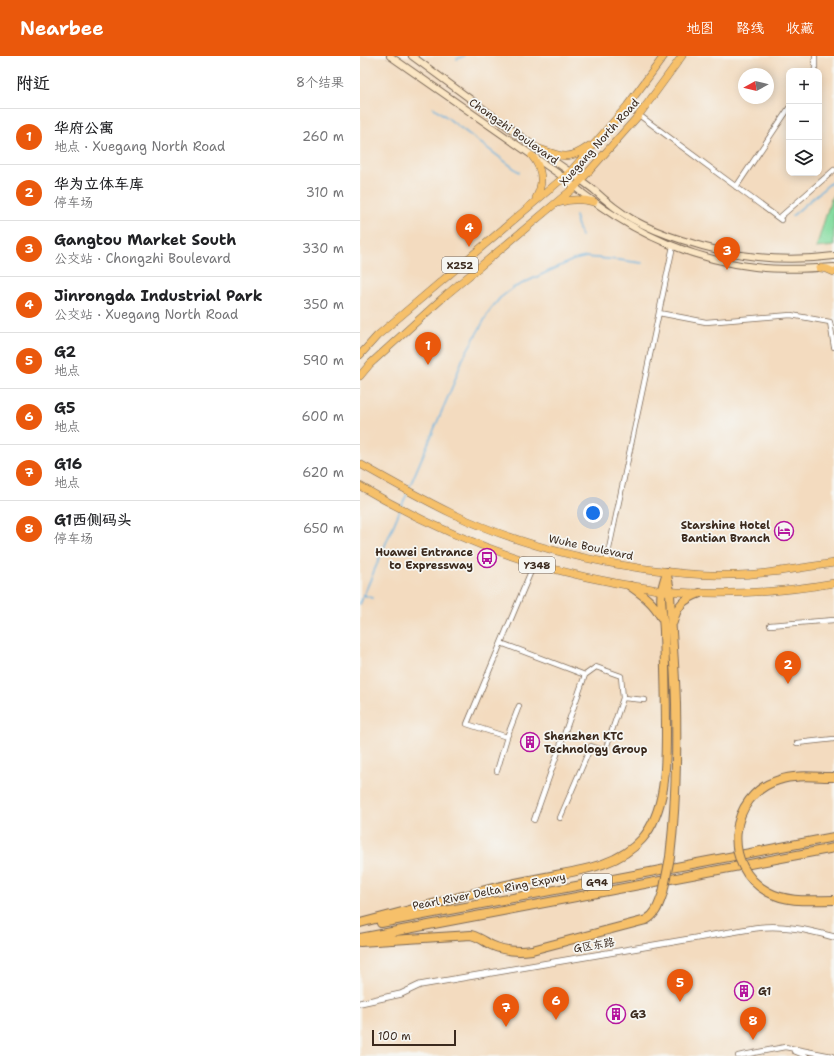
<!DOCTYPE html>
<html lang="zh">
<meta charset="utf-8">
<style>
body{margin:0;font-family:"Shantell Sans","LXGW WenKai TC",sans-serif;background:#f6f6f6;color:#202124}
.controls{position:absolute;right:12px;top:12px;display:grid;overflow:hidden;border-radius:8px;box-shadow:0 2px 10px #0003}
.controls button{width:36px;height:36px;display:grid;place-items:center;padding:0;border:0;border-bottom:1px solid #e0e0e0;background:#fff;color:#202124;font:20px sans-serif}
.compass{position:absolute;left:378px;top:12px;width:36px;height:36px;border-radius:50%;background:#fff;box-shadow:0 2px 10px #0003;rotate:262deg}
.scale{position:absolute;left:12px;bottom:10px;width:84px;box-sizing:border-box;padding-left:4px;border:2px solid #3b2a1e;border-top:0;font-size:11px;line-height:14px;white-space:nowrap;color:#3b2a1e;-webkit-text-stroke:3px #f6f6f2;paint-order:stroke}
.you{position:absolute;left:233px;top:457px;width:14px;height:14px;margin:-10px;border:3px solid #fff;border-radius:50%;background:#1a73e8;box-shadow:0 0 0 6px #1a73e833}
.badge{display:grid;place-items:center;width:26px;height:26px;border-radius:50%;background:#ea580c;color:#fff;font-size:13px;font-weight:700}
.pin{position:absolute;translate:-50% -33px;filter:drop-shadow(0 1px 2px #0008)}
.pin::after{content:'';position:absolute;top:21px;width:14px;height:12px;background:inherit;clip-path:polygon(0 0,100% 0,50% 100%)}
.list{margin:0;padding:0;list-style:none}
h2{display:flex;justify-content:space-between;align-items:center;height:52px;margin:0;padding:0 16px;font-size:17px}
h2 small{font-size:13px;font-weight:400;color:#757577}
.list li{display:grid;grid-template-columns:26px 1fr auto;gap:12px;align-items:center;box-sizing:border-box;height:56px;padding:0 16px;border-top:1px solid #e0e0e0}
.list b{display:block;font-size:15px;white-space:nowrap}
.list p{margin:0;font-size:13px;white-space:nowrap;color:#757577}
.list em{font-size:13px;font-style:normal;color:#757577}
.icon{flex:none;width:22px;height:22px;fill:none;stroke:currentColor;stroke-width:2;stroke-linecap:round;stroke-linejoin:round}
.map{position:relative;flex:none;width:474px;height:1000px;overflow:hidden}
header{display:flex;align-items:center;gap:24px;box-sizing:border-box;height:56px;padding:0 20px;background:#ea580c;color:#fff}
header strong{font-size:19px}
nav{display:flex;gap:22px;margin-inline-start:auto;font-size:14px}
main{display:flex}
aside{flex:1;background:#fff}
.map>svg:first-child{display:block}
.green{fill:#85dca0;stroke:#60835f}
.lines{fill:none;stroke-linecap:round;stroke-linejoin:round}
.stream{stroke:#66b1df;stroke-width:1.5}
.minor-casing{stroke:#7b6856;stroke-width:6}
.tertiary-casing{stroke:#7b6856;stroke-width:7}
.secondary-casing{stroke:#7b6856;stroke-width:8}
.primary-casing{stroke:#7b6856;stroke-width:8}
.motorway-casing{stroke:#7b6856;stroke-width:10}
.minor{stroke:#fff;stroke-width:4.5}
.tertiary{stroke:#fff;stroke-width:5.5}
.secondary{stroke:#fbe6c4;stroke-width:6}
.primary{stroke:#f6c06b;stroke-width:7}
.motorway{stroke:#f6c06b;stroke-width:8}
.motorway-bridge-casing{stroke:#7b6856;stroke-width:10;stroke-linecap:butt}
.motorway-bridge{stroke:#f6c06b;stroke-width:8}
.labels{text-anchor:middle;stroke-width:3.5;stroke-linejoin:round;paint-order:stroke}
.shield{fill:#f6f6f2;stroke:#73675e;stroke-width:1}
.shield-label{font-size:10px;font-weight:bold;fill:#3b2a1e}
.street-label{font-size:11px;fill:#3b2a1e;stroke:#f6f6f2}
.poi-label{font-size:11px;font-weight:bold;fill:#3b2a1e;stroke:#f6f6f2;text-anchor:start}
</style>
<header>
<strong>Nearbee</strong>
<nav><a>地图</a><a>路线</a><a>收藏</a></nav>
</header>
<main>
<aside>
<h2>附近<small>8个结果</small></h2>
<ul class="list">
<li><span class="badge">1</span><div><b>华府公寓</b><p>地点 · Xuegang North Road</p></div><em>260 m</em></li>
<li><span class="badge">2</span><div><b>华为立体车库</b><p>停车场</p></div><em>310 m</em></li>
<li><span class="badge">3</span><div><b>Gangtou Market South</b><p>公交站 · Chongzhi Boulevard</p></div><em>330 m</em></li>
<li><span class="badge">4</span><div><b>Jinrongda Industrial Park</b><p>公交站 · Xuegang North Road</p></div><em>350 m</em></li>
<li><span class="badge">5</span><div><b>G2</b><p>地点</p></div><em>590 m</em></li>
<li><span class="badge">6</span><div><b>G5</b><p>地点</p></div><em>600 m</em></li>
<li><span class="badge">7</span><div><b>G16</b><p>地点</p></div><em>620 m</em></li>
<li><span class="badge">8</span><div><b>G1西侧码头</b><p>停车场</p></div><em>650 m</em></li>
</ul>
</aside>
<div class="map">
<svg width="474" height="1000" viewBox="0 0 474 1000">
<rect width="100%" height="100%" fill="#f6f6f2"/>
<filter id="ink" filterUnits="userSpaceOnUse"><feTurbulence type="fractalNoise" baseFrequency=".025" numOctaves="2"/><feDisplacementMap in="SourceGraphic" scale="8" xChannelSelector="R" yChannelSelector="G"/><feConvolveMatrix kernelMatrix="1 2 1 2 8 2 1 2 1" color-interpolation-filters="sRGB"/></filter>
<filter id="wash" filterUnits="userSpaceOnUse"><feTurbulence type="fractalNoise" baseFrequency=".012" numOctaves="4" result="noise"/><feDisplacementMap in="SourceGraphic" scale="16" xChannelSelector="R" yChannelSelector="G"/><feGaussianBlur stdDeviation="0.9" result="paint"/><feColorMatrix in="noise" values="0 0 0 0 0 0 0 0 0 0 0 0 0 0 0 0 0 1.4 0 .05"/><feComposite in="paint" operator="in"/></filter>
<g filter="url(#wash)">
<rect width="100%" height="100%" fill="#f3dbbf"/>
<path class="green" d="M474,139V190L456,192L471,143Z"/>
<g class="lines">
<path class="stream" d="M97,3L104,0
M73,51L159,116
M215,160L221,180
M432,160L474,124
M49,432L93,329L103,302L130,254L140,242L153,232L213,204L226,201L259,204L282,207
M41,451L47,438
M4,539L12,542
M0,548L40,454"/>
</g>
</g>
<g filter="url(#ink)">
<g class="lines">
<defs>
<path id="minor" d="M454,15L455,13V0
M279,59L421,164
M376,131L429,52
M419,162L474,114
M299,257L346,266L431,259L470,266L474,291
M246,507L313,190
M410,569L474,564
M141,587L225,619L174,764
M225,619L236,611L261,620L263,642L285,644
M159,650L147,681L107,668L174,508
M437,687L474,683
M137,715L147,681
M200,762L231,690L245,695L263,642
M434,995L446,1000
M378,1000L425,991L472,1000"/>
<path id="tertiary" d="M0,947L41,938L60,929L395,872C422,868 448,874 474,881"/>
<path id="secondary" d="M30,0L203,121C259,170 321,202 395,211C421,214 448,213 474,211
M52,0C98,34 144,68 190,102C205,112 220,123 234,134C246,145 258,155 272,163C288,172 306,179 322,184C374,201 420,207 474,200"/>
<path id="primary" d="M177,92C200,100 207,106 229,90
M172,100C182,112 184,127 176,142
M198,147C210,143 222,143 234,146
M460,212L467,213L474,216
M0,299L17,280L210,116L267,50L304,0
M0,320L10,308L86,239L215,131L279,59L322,0
M0,408C30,425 60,442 91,457C150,485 214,502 279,512C309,516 338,520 369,519C404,519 439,512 474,507
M0,430C78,476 162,510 251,526C263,529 275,530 287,532C292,533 297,534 302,535C360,540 417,537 474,527"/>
<path id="motorway" d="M307,519L310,535C311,573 315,610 316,648C317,699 316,750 310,801
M270,530C283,539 294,547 301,561
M313,566C317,549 324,543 340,537
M0,867C43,856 86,844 129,833C149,828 170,824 191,820C223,814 259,809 282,783C306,755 306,711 306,676C306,643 305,609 304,576C304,562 299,547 302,534C303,528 305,522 307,516
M21,867L474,781
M0,882L474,792
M0,886L111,879C119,881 124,885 131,889C144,895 158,896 172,894L286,864C297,858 299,847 303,837"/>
</defs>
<use href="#minor" class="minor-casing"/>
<use href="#tertiary" class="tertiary-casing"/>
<use href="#secondary" class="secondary-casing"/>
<use href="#primary" class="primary-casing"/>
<use href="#motorway" class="motorway-casing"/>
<use href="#minor" class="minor"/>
<use href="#tertiary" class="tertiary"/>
<use href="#secondary" class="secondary"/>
<use href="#primary" class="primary"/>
<use href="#motorway" class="motorway"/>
<defs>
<path id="motorway-bridge" d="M474,721C456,721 436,718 419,724C368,739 361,811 408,836C428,847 452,844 474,844
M303,837L310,801"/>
</defs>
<use href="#motorway-bridge" class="motorway-bridge-casing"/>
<use href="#motorway-bridge" class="motorway-bridge"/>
</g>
</g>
<defs>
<symbol id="hotel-ring" viewBox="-11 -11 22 22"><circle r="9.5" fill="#f6f6f2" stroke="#b5179e" stroke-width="1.5"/><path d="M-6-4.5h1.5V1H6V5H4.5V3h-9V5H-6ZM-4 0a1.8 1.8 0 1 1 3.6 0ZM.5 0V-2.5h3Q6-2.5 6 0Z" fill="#b5179e"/></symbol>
<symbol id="bus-ring" viewBox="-11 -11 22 22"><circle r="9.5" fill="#f6f6f2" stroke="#b5179e" stroke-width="1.5"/><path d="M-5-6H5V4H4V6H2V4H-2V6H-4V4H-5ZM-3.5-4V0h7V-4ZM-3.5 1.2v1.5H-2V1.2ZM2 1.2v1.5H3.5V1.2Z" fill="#b5179e"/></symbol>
<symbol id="building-ring" viewBox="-11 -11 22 22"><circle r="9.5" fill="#f6f6f2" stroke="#b5179e" stroke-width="1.5"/><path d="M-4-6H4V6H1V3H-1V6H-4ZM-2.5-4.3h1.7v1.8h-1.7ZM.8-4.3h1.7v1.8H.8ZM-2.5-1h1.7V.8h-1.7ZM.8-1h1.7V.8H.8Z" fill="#b5179e"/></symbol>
</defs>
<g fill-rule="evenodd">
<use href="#hotel-ring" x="413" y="464" width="22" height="22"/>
<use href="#bus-ring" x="116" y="491" width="22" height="22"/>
<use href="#building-ring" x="159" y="675" width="22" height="22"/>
<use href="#building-ring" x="373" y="924" width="22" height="22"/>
<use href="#building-ring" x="245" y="947" width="22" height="22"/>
</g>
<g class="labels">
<g class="shield">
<rect x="82" y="201" width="36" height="16" rx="3"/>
<rect x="159" y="501" width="36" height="16" rx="3"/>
<rect x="222" y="818" width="30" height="16" rx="3"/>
</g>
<g class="shield-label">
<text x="100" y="213">X252</text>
<text x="177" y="513">Y348</text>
<text x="237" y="830">G94</text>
</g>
<g class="street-label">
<text transform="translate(154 75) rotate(35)" y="4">Chongzhi Boulevard</text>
<text transform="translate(239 86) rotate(-48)" y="4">Xuegang North Road</text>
<text transform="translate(231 491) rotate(12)" y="4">Wuhe Boulevard</text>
<text transform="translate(129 835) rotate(-11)" y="4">Pearl River Delta Ring Expwy</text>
<text transform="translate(234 889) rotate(-10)" y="4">G区东路</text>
</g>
<g class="poi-label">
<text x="410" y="473" text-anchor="end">Starshine Hotel<tspan x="410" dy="13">Bantian Branch</tspan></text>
<text x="113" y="500" text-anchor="end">Huawei Entrance<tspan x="113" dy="13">to Expressway</tspan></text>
<text x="184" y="684">Shenzhen KTC<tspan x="184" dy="13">Technology Group</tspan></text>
<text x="398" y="939">G1</text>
<text x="270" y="962">G3</text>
</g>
</g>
</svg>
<div class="controls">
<button>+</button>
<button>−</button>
<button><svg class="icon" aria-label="layers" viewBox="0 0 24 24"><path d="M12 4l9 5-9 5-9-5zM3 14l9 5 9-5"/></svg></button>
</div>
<svg class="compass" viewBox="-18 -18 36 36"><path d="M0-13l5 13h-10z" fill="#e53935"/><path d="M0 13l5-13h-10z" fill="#757577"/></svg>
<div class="scale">100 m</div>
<div class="you"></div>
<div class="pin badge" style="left:68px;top:309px">1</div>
<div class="pin badge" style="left:428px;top:628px">2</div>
<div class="pin badge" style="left:367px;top:214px">3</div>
<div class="pin badge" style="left:109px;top:191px">4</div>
<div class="pin badge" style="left:320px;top:946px">5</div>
<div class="pin badge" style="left:196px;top:964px">6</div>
<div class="pin badge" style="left:146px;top:971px">7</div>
<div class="pin badge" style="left:393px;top:984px">8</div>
</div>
</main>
